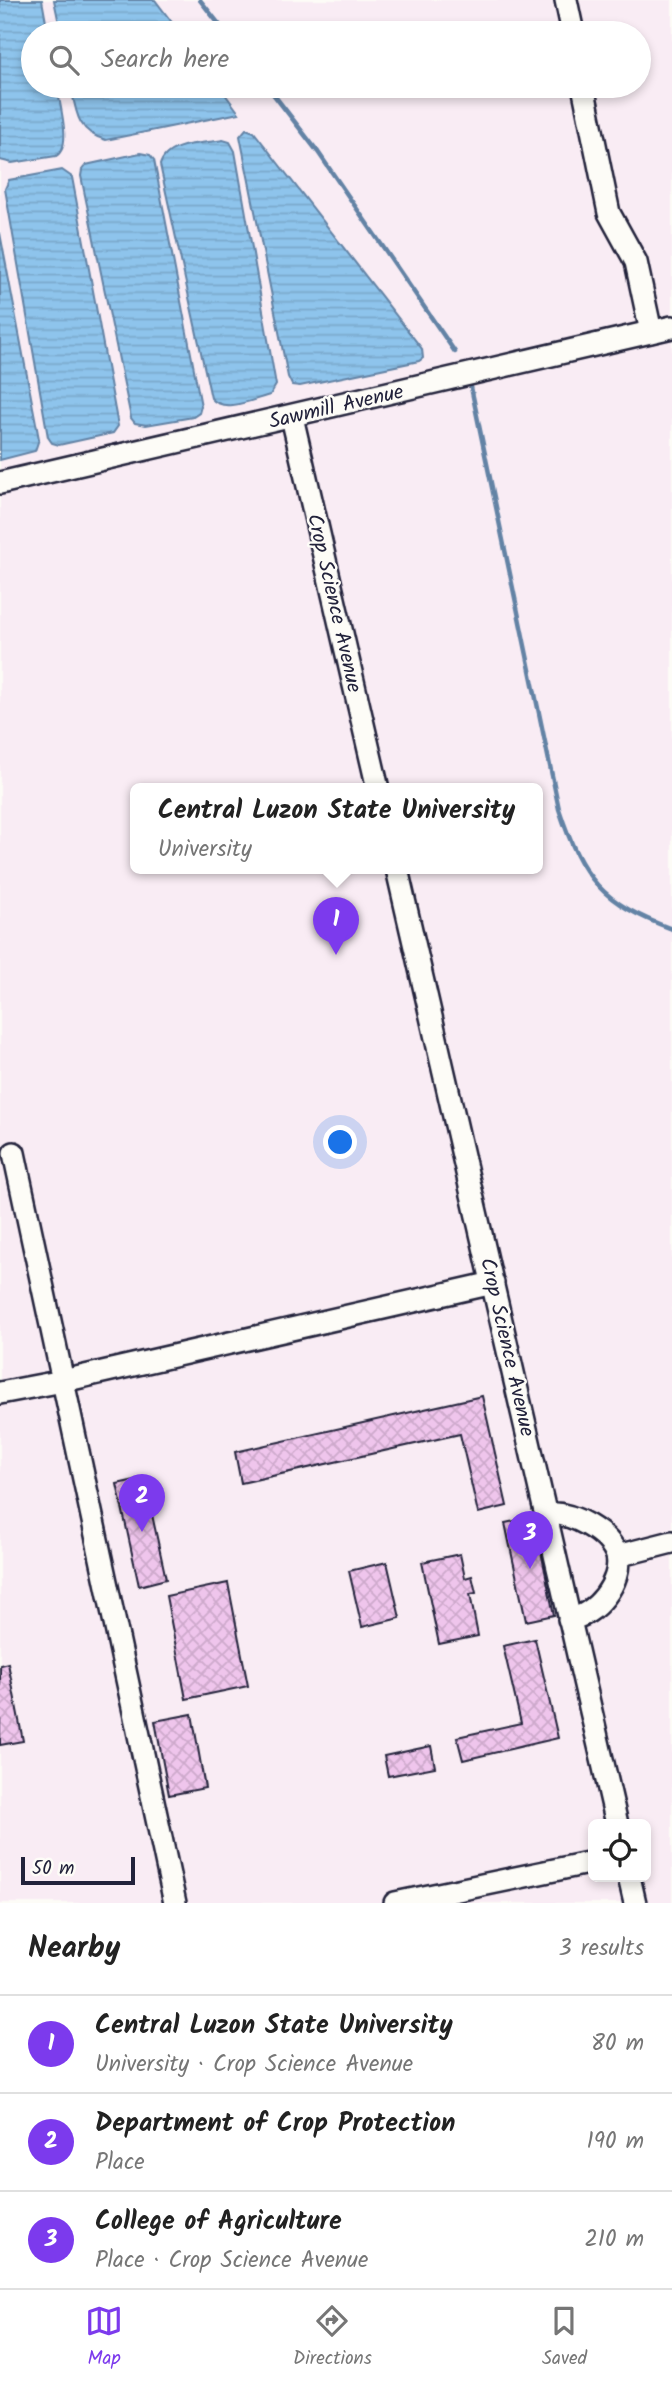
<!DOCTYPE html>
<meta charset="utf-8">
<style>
body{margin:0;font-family:Kalam,sans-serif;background:#f6f6f6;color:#222}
.controls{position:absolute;right:21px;bottom:21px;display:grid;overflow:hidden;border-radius:10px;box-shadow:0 4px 10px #0003}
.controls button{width:63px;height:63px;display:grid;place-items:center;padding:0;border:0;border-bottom:2px solid #e0e0e0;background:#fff;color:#222;font:35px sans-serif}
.scale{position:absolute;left:21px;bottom:18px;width:114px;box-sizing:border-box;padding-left:7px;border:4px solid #22223b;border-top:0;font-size:19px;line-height:24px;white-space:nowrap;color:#22223b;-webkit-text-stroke:5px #fdfcf7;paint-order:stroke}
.you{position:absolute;left:341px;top:1143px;width:24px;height:24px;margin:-18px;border:5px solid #fff;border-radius:50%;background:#1a73e8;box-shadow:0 0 0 10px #1a73e833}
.badge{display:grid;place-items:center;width:46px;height:46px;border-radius:50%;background:#7c3aed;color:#fff;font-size:23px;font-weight:700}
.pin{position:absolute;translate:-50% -58px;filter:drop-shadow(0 2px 4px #0008)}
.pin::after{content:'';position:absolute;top:37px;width:24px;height:21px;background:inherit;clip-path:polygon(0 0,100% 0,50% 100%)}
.popup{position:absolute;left:130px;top:783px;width:413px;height:91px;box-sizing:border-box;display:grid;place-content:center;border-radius:10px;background:#fff;filter:drop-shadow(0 2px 5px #0005);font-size:23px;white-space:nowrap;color:#767676}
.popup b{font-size:26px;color:#222}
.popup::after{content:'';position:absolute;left:50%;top:100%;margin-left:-14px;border:14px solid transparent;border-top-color:#fff}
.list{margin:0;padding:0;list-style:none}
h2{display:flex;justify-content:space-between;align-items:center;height:91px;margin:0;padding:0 28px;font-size:30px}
h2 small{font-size:23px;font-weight:400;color:#767676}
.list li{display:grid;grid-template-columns:46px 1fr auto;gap:21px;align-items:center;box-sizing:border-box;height:98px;padding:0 28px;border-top:2px solid #e0e0e0}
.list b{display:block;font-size:26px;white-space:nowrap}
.list p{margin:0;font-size:23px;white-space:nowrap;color:#767676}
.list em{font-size:23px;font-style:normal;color:#767676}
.icon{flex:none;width:38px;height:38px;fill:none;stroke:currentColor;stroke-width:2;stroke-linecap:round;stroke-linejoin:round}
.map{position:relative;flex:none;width:672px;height:1903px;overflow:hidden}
.search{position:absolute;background:#fff;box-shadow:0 4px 10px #0003;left:21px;right:21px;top:21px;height:77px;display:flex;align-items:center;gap:18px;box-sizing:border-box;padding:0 24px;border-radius:38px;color:#767676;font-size:26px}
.sheet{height:385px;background:#fff}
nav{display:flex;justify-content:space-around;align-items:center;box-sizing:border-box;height:98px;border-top:2px solid #e0e0e0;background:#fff;font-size:19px;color:#767676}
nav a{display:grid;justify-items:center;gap:4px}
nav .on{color:#7c3aed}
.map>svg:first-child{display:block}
.built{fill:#f9ecf4;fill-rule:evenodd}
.water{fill:url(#water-rules);stroke:#6383a5;stroke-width:2}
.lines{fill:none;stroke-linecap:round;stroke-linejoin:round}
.stream{stroke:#6383a5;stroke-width:4.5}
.building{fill:url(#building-cross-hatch);stroke:#22223b;stroke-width:2}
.minor-casing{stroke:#22223b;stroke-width:26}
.minor{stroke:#fdfcf7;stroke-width:21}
.labels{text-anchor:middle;stroke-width:5;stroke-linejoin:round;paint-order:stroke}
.street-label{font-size:21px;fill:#22223b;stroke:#fdfcf7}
</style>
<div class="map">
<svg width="672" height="1903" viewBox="0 0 672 1903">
<defs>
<pattern id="water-rules" width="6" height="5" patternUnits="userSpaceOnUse" patternTransform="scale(1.75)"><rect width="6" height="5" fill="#8ec4ec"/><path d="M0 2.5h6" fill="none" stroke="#7aa8cb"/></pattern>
<pattern id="building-cross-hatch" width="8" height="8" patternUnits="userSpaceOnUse" patternTransform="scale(1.75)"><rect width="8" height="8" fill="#efc5ec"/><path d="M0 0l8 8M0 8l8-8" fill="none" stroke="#cda9cb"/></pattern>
</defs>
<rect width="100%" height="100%" fill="#fdfcf7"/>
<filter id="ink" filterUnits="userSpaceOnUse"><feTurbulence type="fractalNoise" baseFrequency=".0143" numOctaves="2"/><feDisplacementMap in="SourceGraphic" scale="14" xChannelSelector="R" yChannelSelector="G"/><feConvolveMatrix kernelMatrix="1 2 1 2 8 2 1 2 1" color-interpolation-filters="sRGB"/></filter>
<g filter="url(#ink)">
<path class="built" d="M0,0H672V1903H0ZM33,33H639V86H33ZM135,789H537V869H135ZM593,1824H646V1877H593Z"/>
<path class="water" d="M0,0H42L48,33H33V86H57C59,103 73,147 56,156L12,163L0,160Z
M54,0H155L180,33H61Z
M71,86H219L239,113L106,140C77,132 76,112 71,86Z
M246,129L254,132L422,349L423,358L419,361L300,386L292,385L288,377L240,136Z
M223,140L230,142L235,151L276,385L270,395C254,399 224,414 211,398L160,165C166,142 203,144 223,140Z
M140,153L150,155L154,160L201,406L199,413L193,417L146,425L135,423L131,418L81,176L82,170L86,165Z
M62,170L72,177L118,426L113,433L59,445L52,443L48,437L5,189L9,180Z
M0,233L39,439L35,451L0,460Z"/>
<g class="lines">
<path class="stream" d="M200,0L226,33
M267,86L318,152L455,352
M471,387L559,809C582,879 602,903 672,929"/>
</g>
<path class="building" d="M482,1396L507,1506L478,1513L460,1434L241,1483L235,1452Z
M144,1478L166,1579L139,1586L117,1484Z
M534,1517L554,1615L526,1621L505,1523Z
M460,1554L465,1578L472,1576L476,1593L470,1594L478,1636L439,1644L422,1562Z
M387,1562L400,1618L362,1627L349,1571Z
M228,1583L248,1686L186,1699L166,1596Z
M535,1639L558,1738L463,1760L457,1737L521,1723L503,1646Z
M8,1663L23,1741L0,1745V1665Z
M192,1714L205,1788L169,1795L155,1721Z
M431,1746L435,1767L388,1776L384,1756Z"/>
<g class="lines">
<defs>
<path id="minor" d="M566,0L573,33
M583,86L609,213L636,262L651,332
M292,417L378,789
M0,483L672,327
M397,869L617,1824
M14,1153L175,1903
M0,1393L63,1381L493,1283
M547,1514C571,1511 610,1533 617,1556L672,1542
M569,1619C595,1617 623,1581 617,1556
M629,1877L635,1903
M395,1903L593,1862"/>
</defs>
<use href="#minor" class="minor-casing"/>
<use href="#minor" class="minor"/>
</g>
</g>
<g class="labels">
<g class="street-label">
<text transform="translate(336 406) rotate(-13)" y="7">Sawmill Avenue</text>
<text transform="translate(335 603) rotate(77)" y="7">Crop Science Avenue</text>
<text transform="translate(508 1347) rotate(77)" y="7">Crop Science Avenue</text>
</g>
</g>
</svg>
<div class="controls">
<button><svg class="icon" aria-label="locate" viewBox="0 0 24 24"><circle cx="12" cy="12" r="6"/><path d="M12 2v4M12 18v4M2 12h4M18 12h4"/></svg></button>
</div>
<div class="scale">50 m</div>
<div class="you"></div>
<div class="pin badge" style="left:336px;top:955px">1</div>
<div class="popup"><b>Central Luzon State University</b>University</div>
<div class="pin badge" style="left:142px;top:1532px">2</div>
<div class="pin badge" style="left:530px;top:1569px">3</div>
<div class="search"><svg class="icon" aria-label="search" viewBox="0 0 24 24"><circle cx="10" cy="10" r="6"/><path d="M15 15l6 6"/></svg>Search here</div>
</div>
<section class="sheet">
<h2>Nearby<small>3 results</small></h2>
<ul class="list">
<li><span class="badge">1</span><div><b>Central Luzon State University</b><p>University · Crop Science Avenue</p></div><em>80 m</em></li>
<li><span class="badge">2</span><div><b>Department of Crop Protection</b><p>Place</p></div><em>190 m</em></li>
<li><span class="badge">3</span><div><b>College of Agriculture</b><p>Place · Crop Science Avenue</p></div><em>210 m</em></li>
</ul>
</section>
<nav>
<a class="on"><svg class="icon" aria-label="map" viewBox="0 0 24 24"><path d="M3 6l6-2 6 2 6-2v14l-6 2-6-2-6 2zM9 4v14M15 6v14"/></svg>Map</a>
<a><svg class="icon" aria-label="directions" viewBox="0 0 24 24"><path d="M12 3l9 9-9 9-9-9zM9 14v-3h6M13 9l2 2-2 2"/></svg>Directions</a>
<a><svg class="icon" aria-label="saved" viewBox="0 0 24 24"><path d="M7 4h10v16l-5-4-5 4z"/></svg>Saved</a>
</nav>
